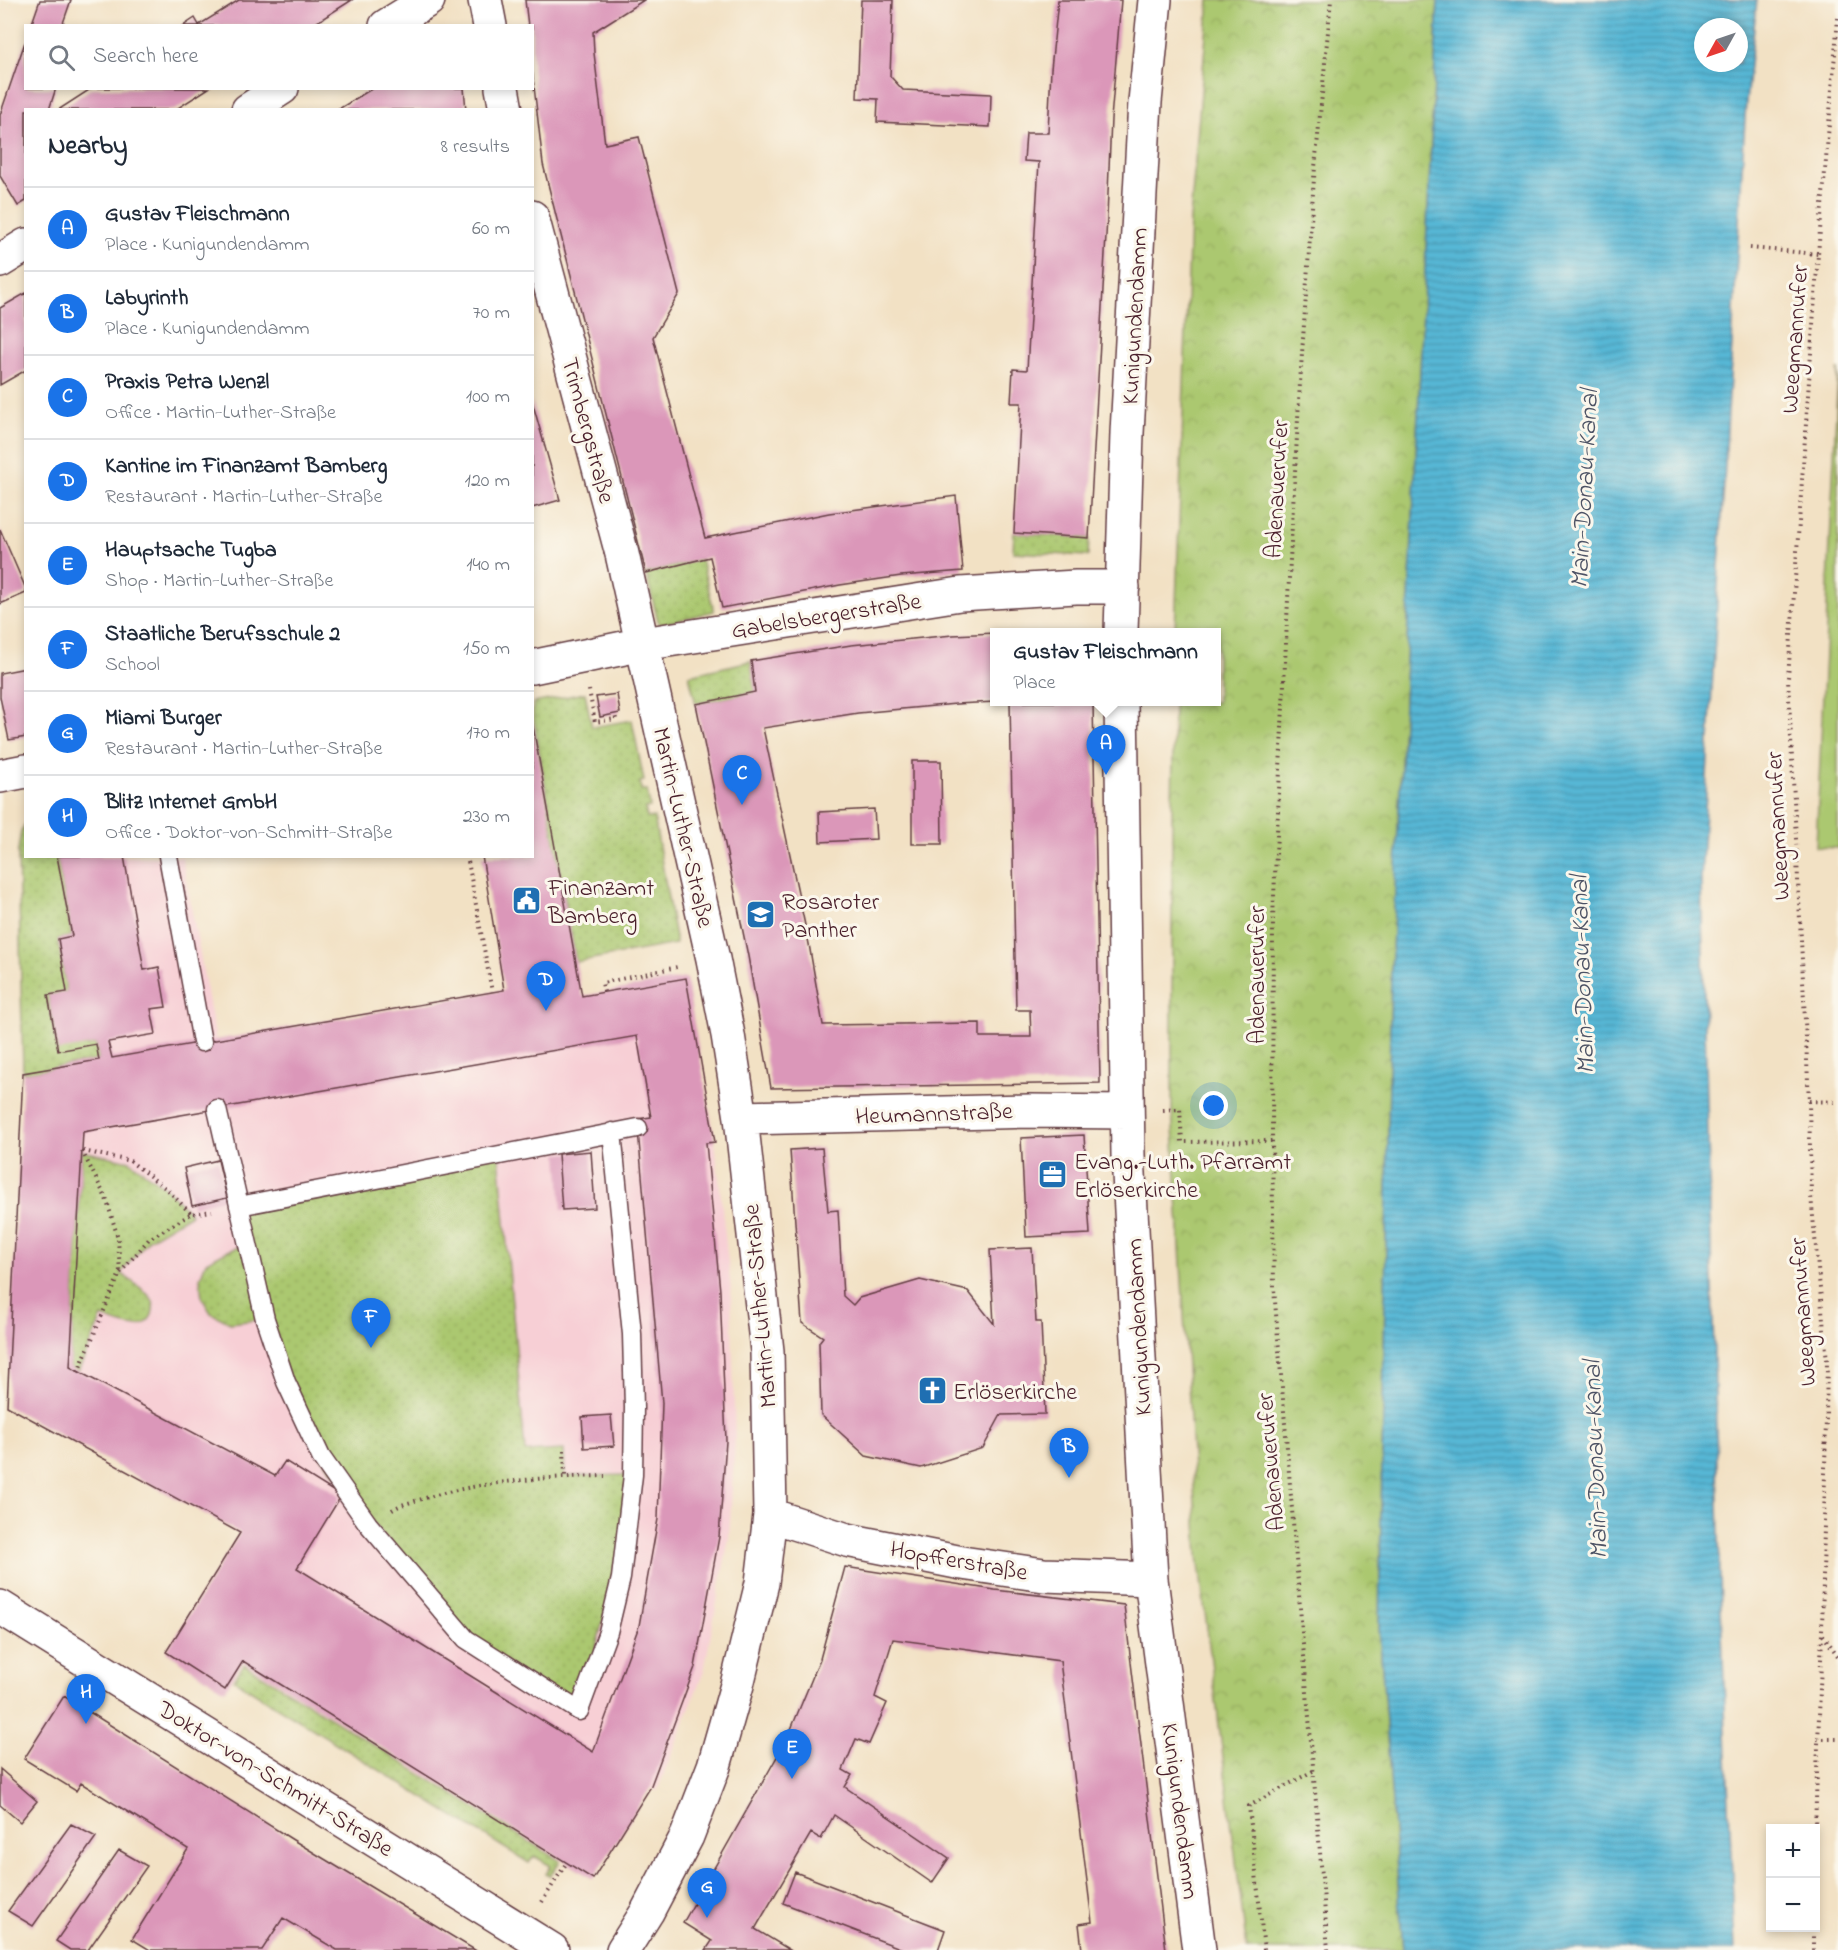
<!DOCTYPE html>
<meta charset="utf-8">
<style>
body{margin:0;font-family:"Indie Flower",sans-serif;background:#f2f2f3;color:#1f2937}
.controls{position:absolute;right:18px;bottom:18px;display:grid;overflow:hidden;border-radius:0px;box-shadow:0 3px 9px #0003}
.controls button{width:54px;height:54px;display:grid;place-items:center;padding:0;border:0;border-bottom:2px solid #e0e1e3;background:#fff;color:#1f2937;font:30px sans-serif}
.compass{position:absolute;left:1694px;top:18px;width:54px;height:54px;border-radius:50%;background:#fff;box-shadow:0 3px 9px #0003;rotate:230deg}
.you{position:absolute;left:1214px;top:1106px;width:21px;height:21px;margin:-15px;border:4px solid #fff;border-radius:50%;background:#1a73e8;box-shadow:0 0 0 9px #1a73e833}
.badge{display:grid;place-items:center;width:39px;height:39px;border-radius:50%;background:#1a73e8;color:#fff;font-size:20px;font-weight:700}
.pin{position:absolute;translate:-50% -50px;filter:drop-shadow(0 2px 3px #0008)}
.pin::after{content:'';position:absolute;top:32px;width:21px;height:18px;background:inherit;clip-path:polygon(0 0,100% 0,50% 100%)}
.popup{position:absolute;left:990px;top:628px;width:231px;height:78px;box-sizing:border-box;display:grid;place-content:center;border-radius:0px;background:#fff;filter:drop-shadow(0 2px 4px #0005);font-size:20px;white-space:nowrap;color:#747a83}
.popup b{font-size:22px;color:#1f2937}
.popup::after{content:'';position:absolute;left:50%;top:100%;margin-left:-12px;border:12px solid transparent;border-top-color:#fff}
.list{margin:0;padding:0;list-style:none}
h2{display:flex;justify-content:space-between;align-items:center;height:78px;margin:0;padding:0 24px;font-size:26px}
h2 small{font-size:20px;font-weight:400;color:#747a83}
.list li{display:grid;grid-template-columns:39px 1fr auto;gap:18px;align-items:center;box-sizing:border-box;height:84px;padding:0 24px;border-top:2px solid #e0e1e3}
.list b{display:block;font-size:22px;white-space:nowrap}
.list p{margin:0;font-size:20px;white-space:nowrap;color:#747a83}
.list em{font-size:20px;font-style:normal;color:#747a83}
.icon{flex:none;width:33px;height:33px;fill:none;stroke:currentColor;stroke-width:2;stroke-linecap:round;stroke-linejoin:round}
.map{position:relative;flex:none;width:1838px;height:1950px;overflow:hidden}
.search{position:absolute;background:#fff;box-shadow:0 3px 9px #0003;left:24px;top:24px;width:510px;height:66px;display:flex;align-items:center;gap:15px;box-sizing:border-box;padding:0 21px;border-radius:0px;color:#747a83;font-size:22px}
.panel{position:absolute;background:#fff;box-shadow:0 3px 9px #0003;left:24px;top:108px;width:510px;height:750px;border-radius:0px}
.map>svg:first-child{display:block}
.built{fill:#f7cfd5}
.grass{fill:url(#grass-dots);stroke:#7a744d;stroke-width:1.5}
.park{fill:url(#park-crowns);stroke:#7a744d;stroke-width:1.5}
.pitch{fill:#abc86f;stroke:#7a744d;stroke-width:1.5}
.water{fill:url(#water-rules);stroke:#506b80;stroke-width:1.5;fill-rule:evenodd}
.building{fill:#db97b9;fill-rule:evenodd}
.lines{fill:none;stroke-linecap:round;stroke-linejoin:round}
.service-casing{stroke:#633c42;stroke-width:21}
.minor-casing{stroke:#633c42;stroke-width:36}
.tertiary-casing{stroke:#633c42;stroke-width:36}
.path{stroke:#633c42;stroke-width:4;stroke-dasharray:1.5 4.5;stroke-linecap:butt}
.service{stroke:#fff;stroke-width:18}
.minor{stroke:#fff;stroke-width:33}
.tertiary{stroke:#fff;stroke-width:33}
.labels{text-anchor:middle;stroke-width:6;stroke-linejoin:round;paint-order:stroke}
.street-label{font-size:24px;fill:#4a1f2b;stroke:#fbf7ec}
.poi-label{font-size:24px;fill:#4a1f2b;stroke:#fbf7ec;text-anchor:start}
.water-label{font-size:26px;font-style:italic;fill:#4e5466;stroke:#fbf7ec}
</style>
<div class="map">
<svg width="1838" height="1950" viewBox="0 0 1838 1950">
<defs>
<pattern id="grass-dots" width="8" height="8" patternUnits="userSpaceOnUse" patternTransform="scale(1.5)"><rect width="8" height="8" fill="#abc86f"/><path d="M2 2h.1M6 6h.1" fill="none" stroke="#95ab60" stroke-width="1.8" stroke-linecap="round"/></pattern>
<pattern id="park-crowns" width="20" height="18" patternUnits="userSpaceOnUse" patternTransform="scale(1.5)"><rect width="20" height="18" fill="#abc86f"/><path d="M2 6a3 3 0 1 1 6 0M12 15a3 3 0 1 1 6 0" fill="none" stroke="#95ab60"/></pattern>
<pattern id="water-rules" width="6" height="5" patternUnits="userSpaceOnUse" patternTransform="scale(1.5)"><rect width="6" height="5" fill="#56b7d5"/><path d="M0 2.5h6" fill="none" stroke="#4994ad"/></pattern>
</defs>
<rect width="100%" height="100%" fill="#fbf7ec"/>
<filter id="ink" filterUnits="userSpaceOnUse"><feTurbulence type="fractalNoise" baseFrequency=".0167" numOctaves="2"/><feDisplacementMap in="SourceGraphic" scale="12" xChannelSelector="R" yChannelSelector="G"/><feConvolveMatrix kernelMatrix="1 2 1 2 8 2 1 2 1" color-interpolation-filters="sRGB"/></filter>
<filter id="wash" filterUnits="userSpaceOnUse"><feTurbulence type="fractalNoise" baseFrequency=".008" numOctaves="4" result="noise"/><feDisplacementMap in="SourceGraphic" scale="24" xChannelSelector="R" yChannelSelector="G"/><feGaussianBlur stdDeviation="1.35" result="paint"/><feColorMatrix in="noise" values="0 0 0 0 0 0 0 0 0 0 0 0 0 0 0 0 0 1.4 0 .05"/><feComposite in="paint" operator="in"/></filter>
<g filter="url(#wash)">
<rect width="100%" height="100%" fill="#f2e1c4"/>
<path class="built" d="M25,824L26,856L182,857L216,1040L637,1035L629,988L686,978L715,1142L731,1290L735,1441L729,1538L704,1671L657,1791L650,1788L593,1879L243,1661L225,1690L166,1652L240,1533L7,1406L23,1073L18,851L21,832Z"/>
<path class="grass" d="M1014,533L1089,538L1088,556L1013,552Z
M701,559L714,611L659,625L646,573Z
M751,661L755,692L696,704L689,675Z
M585,693L592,727L632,720L644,781L640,782L641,790H647L650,807L645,808L647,818L654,817L676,944L576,962L533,715V703Z
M25,824L26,856L57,857L72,936L58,939L67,992L48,995L58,1050L96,1044L99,1060L23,1073L18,851L21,832Z
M82,1151L130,1161L169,1191L191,1214L149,1239L121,1273C129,1280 148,1291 153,1301C154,1305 153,1311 152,1315C142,1336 118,1323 102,1317L78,1372L70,1367Z
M499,1154L525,1452L564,1450L565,1476L633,1475L629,1523L579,1711L466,1639L321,1457L265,1319L230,1323L211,1313L202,1298L200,1278L206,1262L227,1251L248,1244L239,1206Z
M244,1664L560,1861L550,1876L546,1874L551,1866L534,1856L529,1863L234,1680Z"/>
<path class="park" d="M1209,0H1438L1391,972L1379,1627L1403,1950H1247L1198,1556L1172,1109V807L1174,702H1217V632H1175L1190,219Z"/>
<path class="pitch" d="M1838,369V848L1816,847Z"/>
<path class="water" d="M1438,0H1757L1746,102L1701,880L1721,1608L1735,1950H1403L1379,1627L1391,972ZM1703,27H1739V63H1703Z"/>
<g id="blocks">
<path class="building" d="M40,0H71L62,26H31Z
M239,0H352L311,26H183L195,18L199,25Z
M525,0H644L593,32L594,53L605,144L639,137L679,294L653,337L705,538L829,513L956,496L963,571L901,576L840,585L722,608L710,557L646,573L543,164L532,69V26H528Z
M861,0H893L890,76L903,90L991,94L990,127L877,122L878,99L857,98Z
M1058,0H1121L1111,119L1107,218L1089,538L1014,533L1021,403H1011L1013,369L1027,370L1039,162L1024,161L1026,133H1048L1051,69Z
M25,42L26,88H56L49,110H26V201L18,206L0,176V115Z
M92,88H209L175,110H58Z
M373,88H464L466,110H337Z
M26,293V370L0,385V308Z
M532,401L560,500L532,508Z
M0,529L26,589V593L0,604Z
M995,633V702L956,704L858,713L763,728L809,944L823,1025L980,1023V1037H1031L1030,1010H1016L1010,702H1093L1100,1083L771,1088L748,956L696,704L755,692L751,661L851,645L953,635Z
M26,668V737L9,740L0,697V673Z
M617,694L620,713L600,717L596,697Z
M532,721L582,996L686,978L715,1142L706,1143L720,1291L726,1441L719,1537L695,1667L650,1788L593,1879L243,1661L225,1690L166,1652L240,1533L7,1406L23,1073L99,1060L96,1044L58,1051L48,995L67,992L58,939L72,936L57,856H124L144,970L159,967L166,1007L151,1009L156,1034L108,1042L112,1058L504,990L482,856H532ZM637,1036L651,1117L637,1119L662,1403L658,1519L639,1626L593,1752L297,1568L341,1496L285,1461L275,1476L70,1367L83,1132Z
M912,761H941L942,844H912Z
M874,809L876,839L820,842L819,812Z
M1084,1135L1090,1234L1026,1237L1021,1138Z
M822,1148L828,1211L838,1210L843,1296L853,1305L859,1298L920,1280L968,1291L994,1324L990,1250L1032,1248L1036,1322H1041L1045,1414L1001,1415L983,1448L921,1468L866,1456L821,1415L819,1342L823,1337L802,1323L790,1150Z
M591,1151L595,1208L562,1210L558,1154Z
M218,1160L227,1198L192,1206L184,1168Z
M611,1415L614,1446L584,1448L582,1417Z
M845,1567L995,1590L1124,1605L1166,1950H1082L1079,1924L1092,1922L1060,1661L893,1639L875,1697L887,1703L869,1744L856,1739L843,1770L852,1775L845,1787L949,1858L932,1883L834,1815L821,1839L811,1833L755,1929L790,1950H706L712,1941L683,1923L787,1739L820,1659Z
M64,1696L293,1840L475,1950H337L283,1918L262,1950H150L132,1939L188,1849L81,1783L76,1791L24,1759Z
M0,1769L37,1801L20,1822L0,1805Z
M71,1824L96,1837L33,1926L8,1911Z
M119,1850L147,1866L88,1950H70L56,1941Z
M795,1872L945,1930L938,1950H905L783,1903Z"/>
</g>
</g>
<g filter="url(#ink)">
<use href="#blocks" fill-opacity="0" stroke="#633c42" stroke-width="1.5"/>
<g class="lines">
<defs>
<path id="service" d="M168,856L202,1042
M217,1109L265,1319L286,1382L321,1457L368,1524L466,1639L579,1711L608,1632L621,1578L633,1475L634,1408L632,1334L612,1132
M239,1206L638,1128"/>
<path id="minor" d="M485,0L490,26
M502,88L506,110
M532,217L622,554L713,959L728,1035L741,1118L767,1351L770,1515L762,1583L737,1685L714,1766L687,1836L647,1912L623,1950
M1121,632L1127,433L1145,102L1155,0
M532,667L643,644L960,594L1076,587H1123
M1121,702L1128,1155L1151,1579L1199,1950
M0,776L26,771
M741,1118L1030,1111L1127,1112
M770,1515L847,1540L962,1563L1044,1575L1151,1579
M0,1607L552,1950"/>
<path id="tertiary" d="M386,26L428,0
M248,110L282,88
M0,261L26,245"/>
</defs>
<use href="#service" class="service-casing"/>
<use href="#minor" class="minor-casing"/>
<use href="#tertiary" class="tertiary-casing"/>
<path class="path" d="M1750,248L1818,254
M589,690L595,722L616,719L615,715
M467,856L492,992
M604,992L602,983L677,967
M1809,1101L1838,1102
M1163,1110L1180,1109L1182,1142L1272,1141
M82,1151L106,1198L118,1238L120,1273
M83,1151L130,1161L169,1191L191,1214
M78,1372L120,1273L149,1239L191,1214L212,1211
M564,1450L565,1476
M392,1510C401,1504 412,1502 422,1499C481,1481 544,1477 605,1476
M1823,1635L1838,1656
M1817,1739H1838
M1815,1828L1822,1633L1827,1361L1811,1196L1809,1101L1788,678L1818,254L1838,18
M542,1902L567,1862
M1264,1950L1249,1806L1313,1771
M1328,1950L1274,1289L1272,1141L1273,918L1289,578L1300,383L1314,178L1331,0
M1813,1950V1928"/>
<use href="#service" class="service"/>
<use href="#minor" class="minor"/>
<use href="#tertiary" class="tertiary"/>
</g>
</g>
<defs>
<symbol id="civic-square" viewBox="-11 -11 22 22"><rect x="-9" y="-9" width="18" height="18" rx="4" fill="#1f6fb2" stroke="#fbf7ec"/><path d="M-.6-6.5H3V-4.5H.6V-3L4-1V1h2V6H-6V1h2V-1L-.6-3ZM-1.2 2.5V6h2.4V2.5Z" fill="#fff"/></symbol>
<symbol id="school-square" viewBox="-11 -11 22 22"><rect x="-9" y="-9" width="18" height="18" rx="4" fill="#1f6fb2" stroke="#fbf7ec"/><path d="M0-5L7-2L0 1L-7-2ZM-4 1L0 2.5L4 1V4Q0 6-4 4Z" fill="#fff"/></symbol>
<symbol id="office-square" viewBox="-11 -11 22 22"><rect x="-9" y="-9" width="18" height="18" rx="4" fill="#1f6fb2" stroke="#fbf7ec"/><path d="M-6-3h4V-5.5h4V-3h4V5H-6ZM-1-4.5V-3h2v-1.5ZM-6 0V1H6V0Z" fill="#fff"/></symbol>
<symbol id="church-square" viewBox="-11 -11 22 22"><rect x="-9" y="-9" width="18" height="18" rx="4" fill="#1f6fb2" stroke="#fbf7ec"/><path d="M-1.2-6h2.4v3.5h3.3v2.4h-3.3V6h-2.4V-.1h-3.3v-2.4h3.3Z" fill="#fff"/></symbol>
</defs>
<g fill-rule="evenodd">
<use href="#civic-square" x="510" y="884" width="33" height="33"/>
<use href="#school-square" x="744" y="898" width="33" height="33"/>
<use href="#office-square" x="1036" y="1158" width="33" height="33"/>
<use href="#church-square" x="916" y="1374" width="33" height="33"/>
</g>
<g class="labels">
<g class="street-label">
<text transform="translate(1134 316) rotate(-87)" y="8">Kunigundendamm</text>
<text transform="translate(1794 339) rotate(-86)" y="8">Weegmannufer</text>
<text transform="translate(589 430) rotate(75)" y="8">Trimbergstraße</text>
<text transform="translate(1276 489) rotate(-87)" y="8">Adenauerufer</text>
<text transform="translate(826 615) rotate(-9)" y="8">Gabelsbergerstraße</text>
<text transform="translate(1777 826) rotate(-93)" y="8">Weegmannufer</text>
<text transform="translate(684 827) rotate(77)" y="8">Martin-Luther-Straße</text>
<text transform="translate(1256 975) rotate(-90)" y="8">Adenauerufer</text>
<text transform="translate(934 1113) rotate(-2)" y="8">Heumannstraße</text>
<text transform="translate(759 1306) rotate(-95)" y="8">Martin-Luther-Straße</text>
<text transform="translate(1802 1312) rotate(-94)" y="8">Weegmannufer</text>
<text transform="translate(1138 1327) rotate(-93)" y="8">Kunigundendamm</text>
<text transform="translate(1270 1462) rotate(-95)" y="8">Adenauerufer</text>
<text transform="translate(959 1560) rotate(10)" y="8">Hopfferstraße</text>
<text transform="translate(276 1778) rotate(32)" y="8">Doktor-von-Schmitt-Straße</text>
<text transform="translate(1181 1811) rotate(83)" y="8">Kunigundendamm</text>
</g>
<g class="poi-label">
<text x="548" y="895">Finanzamt<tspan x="548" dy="28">Bamberg</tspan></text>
<text x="782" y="909">Rosaroter<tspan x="782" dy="28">Panther</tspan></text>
<text x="1074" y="1169">Evang.-Luth. Pfarramt<tspan x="1074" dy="28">Erlöserkirche</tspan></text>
<text x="953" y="1399">Erlöserkirche</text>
</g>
<g class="water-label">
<text transform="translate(1583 489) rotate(-87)" y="9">Main-Donau-Kanal</text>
<text transform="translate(1581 975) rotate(-92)" y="9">Main-Donau-Kanal</text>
<text transform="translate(1594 1460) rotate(-92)" y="9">Main-Donau-Kanal</text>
</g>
</g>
</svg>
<div class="controls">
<button>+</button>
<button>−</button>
</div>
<svg class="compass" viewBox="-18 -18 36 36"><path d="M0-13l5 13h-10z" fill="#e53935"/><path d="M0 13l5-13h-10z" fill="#747a83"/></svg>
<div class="you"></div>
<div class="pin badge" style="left:1106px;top:775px">A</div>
<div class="popup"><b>Gustav Fleischmann</b>Place</div>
<div class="pin badge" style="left:1069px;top:1478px">B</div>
<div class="pin badge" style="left:742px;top:805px">C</div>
<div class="pin badge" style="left:546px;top:1011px">D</div>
<div class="pin badge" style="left:792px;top:1779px">E</div>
<div class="pin badge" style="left:371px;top:1348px">F</div>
<div class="pin badge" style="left:707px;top:1918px">G</div>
<div class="pin badge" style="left:86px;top:1724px">H</div>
<div class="search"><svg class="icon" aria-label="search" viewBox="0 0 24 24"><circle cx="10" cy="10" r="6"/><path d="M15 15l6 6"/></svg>Search here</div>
<section class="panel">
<h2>Nearby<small>8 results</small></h2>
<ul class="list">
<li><span class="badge">A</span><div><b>Gustav Fleischmann</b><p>Place · Kunigundendamm</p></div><em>60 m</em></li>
<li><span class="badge">B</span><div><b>Labyrinth</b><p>Place · Kunigundendamm</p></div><em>70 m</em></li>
<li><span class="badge">C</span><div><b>Praxis Petra Wenzl</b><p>Office · Martin-Luther-Straße</p></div><em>100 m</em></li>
<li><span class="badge">D</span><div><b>Kantine im Finanzamt Bamberg</b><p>Restaurant · Martin-Luther-Straße</p></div><em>120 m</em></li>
<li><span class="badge">E</span><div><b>Hauptsache Tugba</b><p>Shop · Martin-Luther-Straße</p></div><em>140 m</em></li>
<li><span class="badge">F</span><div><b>Staatliche Berufsschule 2</b><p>School</p></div><em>150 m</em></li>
<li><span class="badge">G</span><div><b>Miami Burger</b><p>Restaurant · Martin-Luther-Straße</p></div><em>170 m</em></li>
<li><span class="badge">H</span><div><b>Blitz Internet GmbH</b><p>Office · Doktor-von-Schmitt-Straße</p></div><em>230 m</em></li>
</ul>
</section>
</div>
